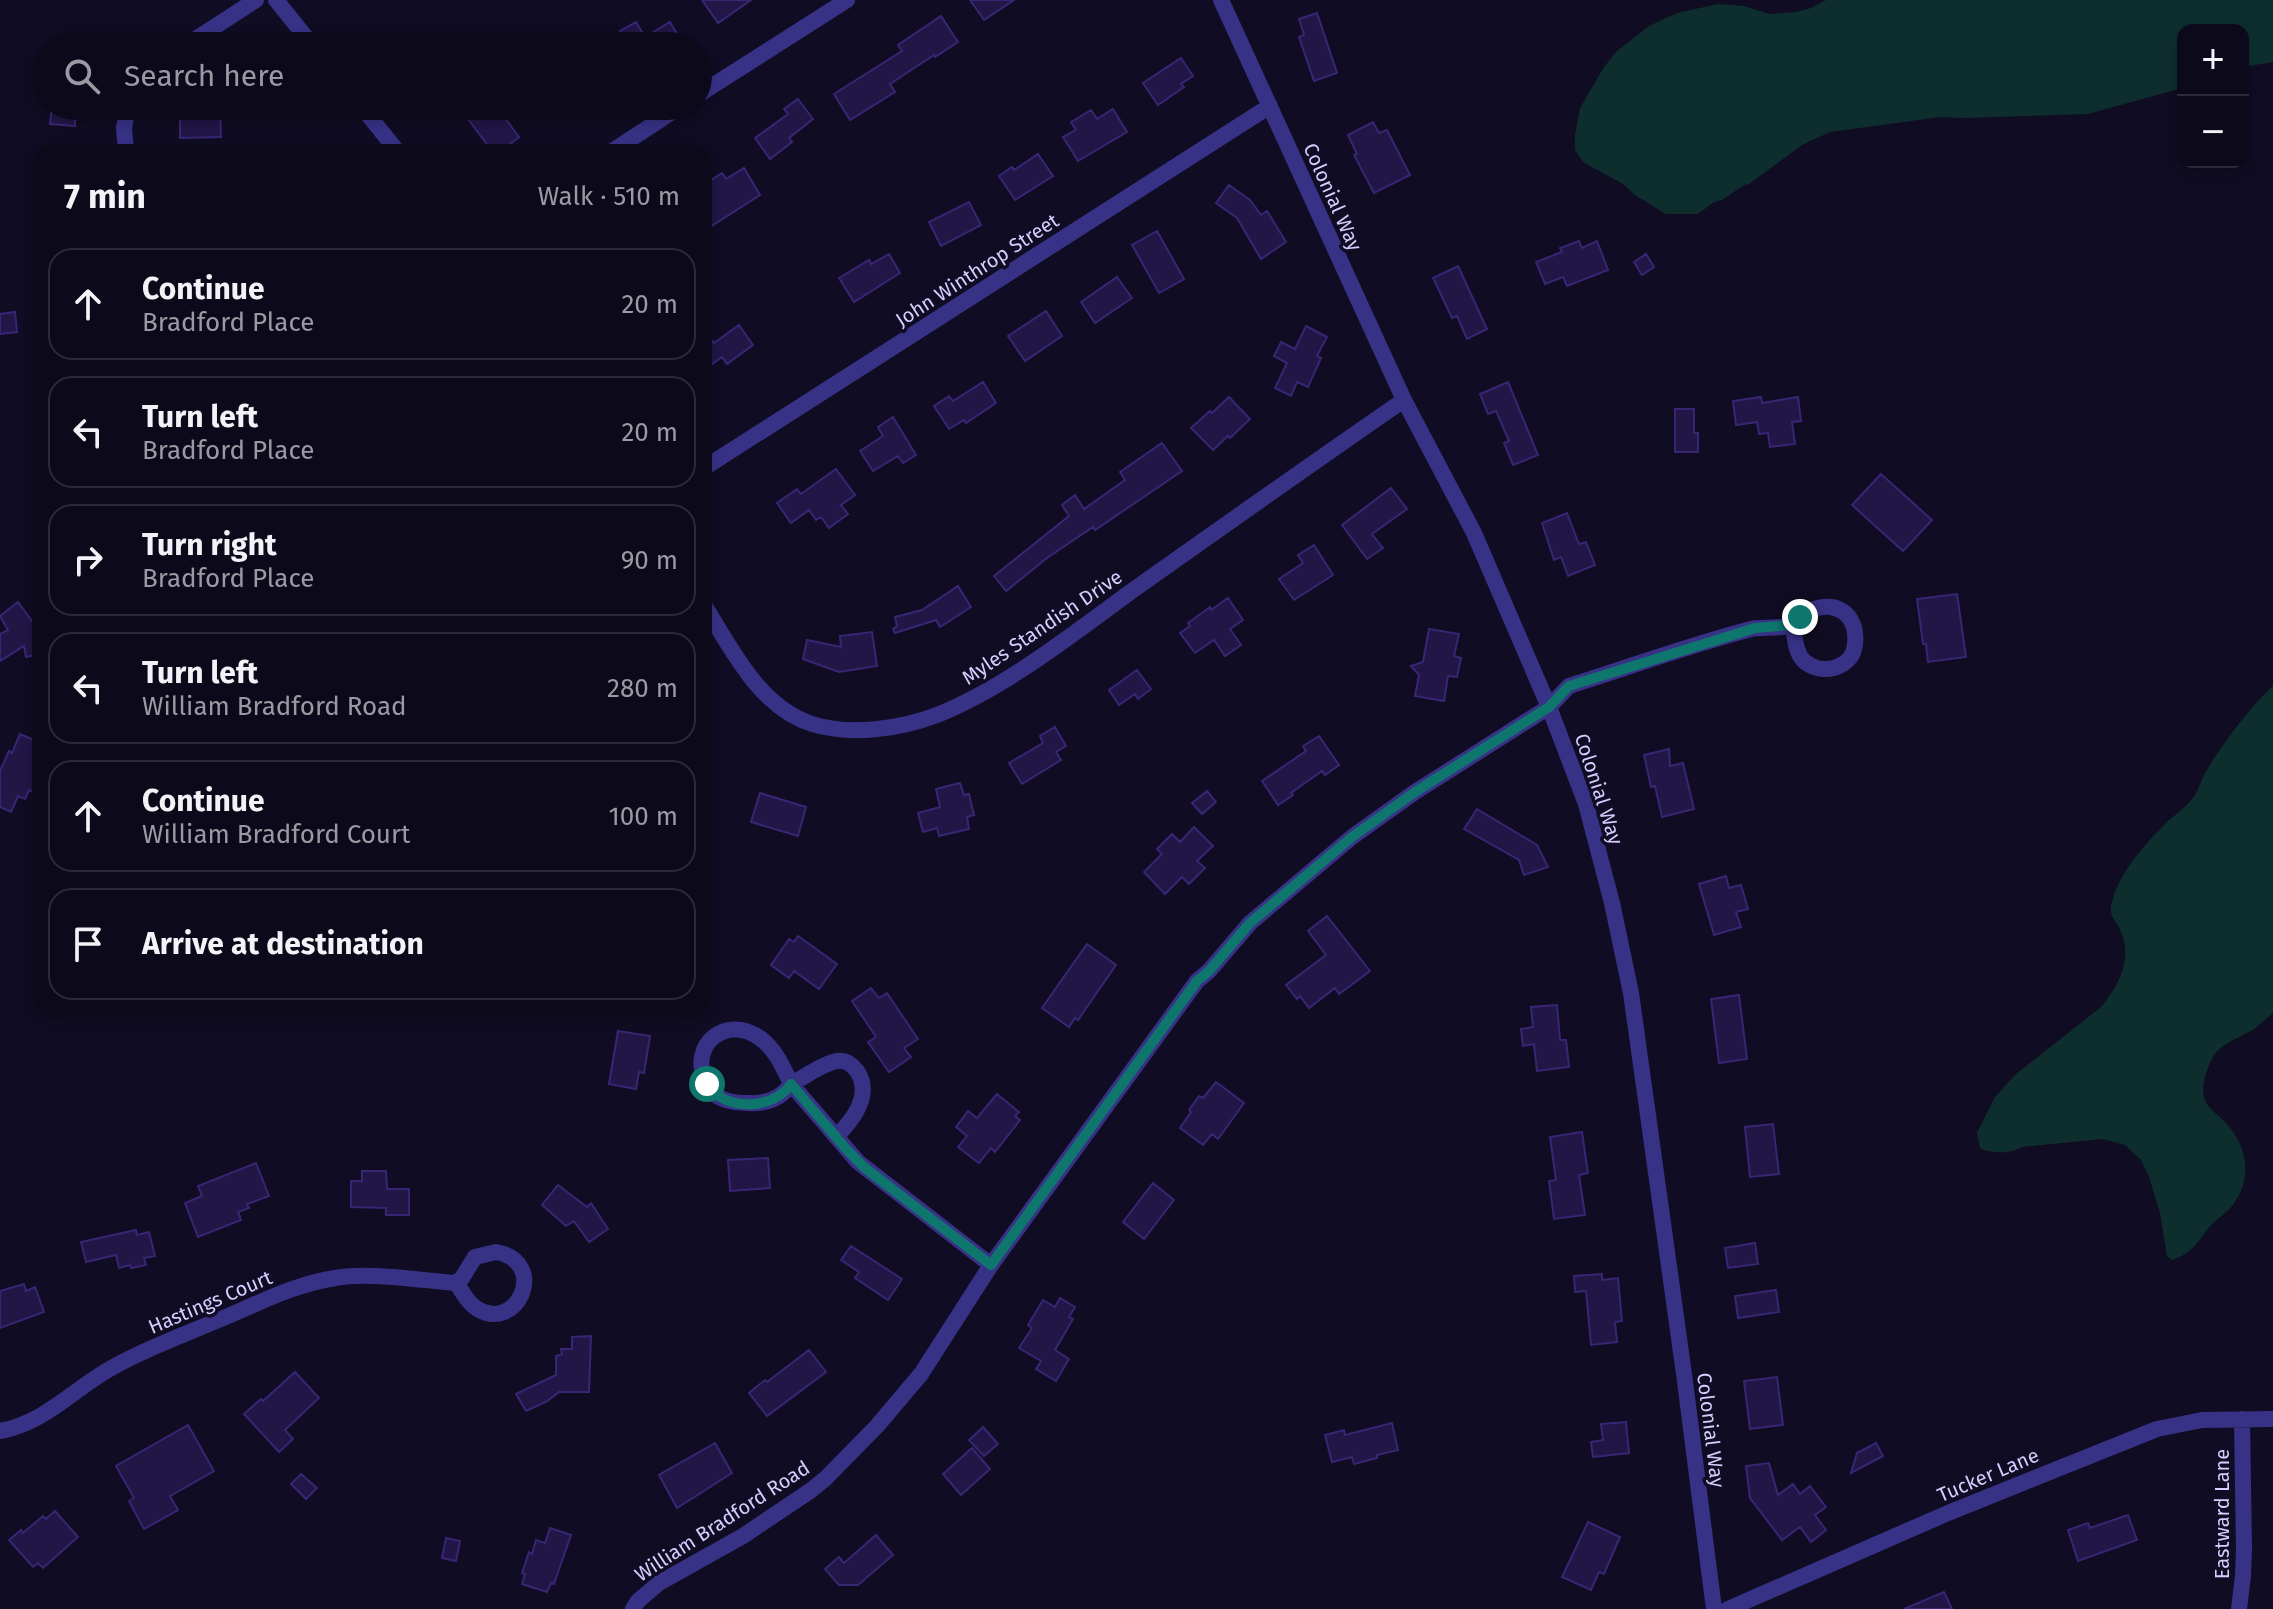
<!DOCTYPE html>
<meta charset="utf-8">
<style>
body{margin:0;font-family:"Fira Sans",sans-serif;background:#1a1727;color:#f1f3f6}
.controls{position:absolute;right:24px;top:24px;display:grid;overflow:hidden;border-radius:16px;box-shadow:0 4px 12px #0003}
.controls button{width:72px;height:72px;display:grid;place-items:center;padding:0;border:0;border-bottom:2px solid #2c2a39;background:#0c091a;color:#f1f3f6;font:40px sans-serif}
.stop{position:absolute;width:24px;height:24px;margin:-18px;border:6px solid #0f766e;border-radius:50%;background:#fff}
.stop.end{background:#0f766e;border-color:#fff;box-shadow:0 2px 8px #0008}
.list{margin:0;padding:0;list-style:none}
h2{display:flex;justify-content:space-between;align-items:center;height:104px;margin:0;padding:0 32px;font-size:34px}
h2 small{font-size:26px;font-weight:400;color:#9a9aa2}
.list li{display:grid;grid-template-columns:52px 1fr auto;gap:24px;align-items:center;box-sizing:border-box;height:112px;margin:0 16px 16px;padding:0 16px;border:2px solid #2c2a39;border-radius:24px}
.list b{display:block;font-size:30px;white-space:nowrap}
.list p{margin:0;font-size:26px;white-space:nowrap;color:#9a9aa2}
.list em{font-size:26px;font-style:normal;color:#9a9aa2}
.icon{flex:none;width:44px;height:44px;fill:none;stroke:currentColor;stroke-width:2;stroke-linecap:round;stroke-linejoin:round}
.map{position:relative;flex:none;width:2273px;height:1609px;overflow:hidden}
.search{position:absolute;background:#0c091a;box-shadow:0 4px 12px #0003;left:32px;top:32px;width:680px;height:88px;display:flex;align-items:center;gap:20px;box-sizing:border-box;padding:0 28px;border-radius:44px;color:#9a9aa2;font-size:30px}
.panel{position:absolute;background:#0c091a;box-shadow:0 4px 12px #0003;left:32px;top:144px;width:680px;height:872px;border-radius:24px}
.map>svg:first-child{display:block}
.green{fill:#0e2e2e}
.building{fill:#211646;stroke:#382674;stroke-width:2}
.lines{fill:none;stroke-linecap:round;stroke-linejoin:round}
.minor{stroke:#383287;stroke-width:16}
.route{stroke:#0f766e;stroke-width:10}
.labels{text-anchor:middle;stroke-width:7;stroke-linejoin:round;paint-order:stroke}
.street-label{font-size:20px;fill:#d5ceff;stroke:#100c23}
</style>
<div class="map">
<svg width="2273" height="1609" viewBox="0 0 2273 1609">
<rect width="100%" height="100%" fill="#100c23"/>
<path class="green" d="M1826,0H2273V62L2243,67V30H2183V86L2175,90L2088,114L1964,118L1941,117L1830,132L1802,145L1749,184L1744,185L1722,200L1714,202L1698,214H1666L1635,195L1623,184L1583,162L1575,150V135L1580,108L1604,67L1617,51L1649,26L1677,13L1718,4L1744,6L1769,14L1796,12L1811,8Z
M2273,686V1013C2267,1018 2261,1024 2254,1029C2238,1039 2219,1043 2211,1061C2206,1071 2201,1086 2204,1097C2206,1107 2216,1113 2223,1120C2246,1143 2254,1175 2234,1203C2229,1211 2219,1217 2212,1224C2198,1240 2194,1253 2172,1260L2167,1256L2160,1213L2149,1177L2141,1160L2125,1145L2103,1139L2022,1147C2010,1154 1993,1154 1980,1148L1977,1133L1995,1097L2016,1074L2101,1007C2118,986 2132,961 2122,934C2115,915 2106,919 2114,895C2123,869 2145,844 2164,825C2173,816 2188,806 2195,795C2199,788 2201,780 2205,773C2220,747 2251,706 2273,686Z"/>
<path class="building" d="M702,0H751L718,23Z
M970,0H1014L984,20Z
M1317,13L1337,73L1314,81L1299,37L1304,35L1299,19Z
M941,16L958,42L935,57L934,55L890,84L895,92L850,120L834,94L902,51L898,45Z
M636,22L645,37L670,22L684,46H628L620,31Z
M1181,58L1193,76L1181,84L1184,87L1158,105L1143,83Z
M798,99L813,119L789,138L792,142L770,159L755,138L788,114L784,109Z
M52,106H76L75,126L50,124Z
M188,106H216V113L220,112L221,137L180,138V114H188Z
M475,106H496L519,137L500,152H493L464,114Z
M1113,109L1127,132L1078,161L1063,137L1076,130L1071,122L1091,110L1097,119Z
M1373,122L1379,133L1387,130L1410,175L1374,193L1354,155L1357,154L1348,135Z
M1038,154L1053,176L1015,200L999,176L1012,167L1014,170Z
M744,168L760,195L710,227L704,217V185L722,173L726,179Z
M1229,185L1250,200L1261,215L1267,211L1286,242L1261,259L1237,218L1216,203Z
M969,202L981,225L941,246L929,222Z
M1157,231L1184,279L1159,293L1132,245Z
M1579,241L1582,248L1597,241L1608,270L1567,286L1563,277L1545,284L1536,262L1562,252L1560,248Z
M889,254L900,273L854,302L839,278L869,260L871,264Z
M1646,254L1654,267L1642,275L1634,262Z
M1458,266L1487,329L1467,339L1457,316L1452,318L1433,278Z
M1117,277L1132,298L1095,323L1081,302Z
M1046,311L1062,336L1025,361L1008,336Z
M15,312L17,332L0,334V314Z
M739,325L753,345L727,364L722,357L704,370V331L714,343Z
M1306,326L1327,337L1317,356L1321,358L1308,387L1297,382L1291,396L1275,388L1287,363L1274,356L1281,342L1295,349Z
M983,382L996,403L966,423L964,420L949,429L934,406L949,396L953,401Z
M1508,382L1538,455L1513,465L1504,443L1509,441L1496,411L1488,414L1480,394Z
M1229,397L1250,419L1230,438L1228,436L1213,450L1191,428L1210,411L1212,413Z
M1761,397L1762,403L1798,397L1801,421L1792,422L1795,444L1770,447L1768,433L1759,434L1757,422L1736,425L1733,401Z
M1675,409H1694V433H1698V452H1675Z
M893,417L916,455L903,463L898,456L873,471L860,451L883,436L878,427Z
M1162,443L1182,471L1095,530L1093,527L1047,558L1006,591L994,576L1069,516L1062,505L1075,495L1084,509L1125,480L1120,472Z
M836,469L855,495L841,505L848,514L829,528L821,517L816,520L809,510L791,523L777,503L797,489L801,494Z
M1881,474L1932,520L1903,551L1852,505Z
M1391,488L1407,509L1372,534L1383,548L1367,559L1342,525Z
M1567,513L1579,544L1586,542L1595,565L1568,576L1561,557L1554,560L1542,523Z
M1314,545L1333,575L1294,600L1279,579L1303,563L1298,555Z
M958,586L971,607L940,627L936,620L895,633L893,629L897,626L895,617L922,610Z
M1957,594L1966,657L1928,662L1926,644H1923L1917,599Z
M1228,598L1243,620L1230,629L1241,645L1225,656L1214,640L1195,653L1180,633L1190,626L1188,623L1210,607L1211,610Z
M18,602L40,632V654L26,657L24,646L0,661V634L8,630L0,616Z
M1429,629L1459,634L1454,656L1461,658L1457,677L1448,676L1444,701L1415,696L1419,675L1411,666L1423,662Z
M872,632L877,666L839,672L803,659L807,640L841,647L840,636Z
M1137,670L1151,689L1138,699L1135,694L1119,705L1109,690Z
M1055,727L1066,746L1056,752L1061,760L1022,784L1009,763L1043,743L1040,736Z
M20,734L40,743V784L36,793L29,790L25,799L18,796L11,812L0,807V771L9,751L12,753Z
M1319,736L1339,765L1325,775L1322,771L1291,793L1293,795L1278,805L1262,781L1306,751L1303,746Z
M1669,749L1670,766L1683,763L1694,809L1662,817L1655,786L1651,787L1644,755Z
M960,783L964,795L969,794L974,815L967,817L969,829L939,836L937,828L923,832L918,813L940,807L936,789Z
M1207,791L1216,802L1202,814L1192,803Z
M760,793L806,807L798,836L751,822Z
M1477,809L1537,845L1548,867L1524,875L1519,860L1464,829Z
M1194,827L1213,846L1197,861L1205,868L1189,884L1182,877L1165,894L1144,872L1162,854L1157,849L1172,834L1180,842Z
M1726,876L1729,888L1741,885L1748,909L1736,912L1741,927L1714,935L1699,884Z
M1327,916L1370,971L1339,994L1335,988L1309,1008L1300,996L1297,999L1286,985L1326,955L1308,931Z
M798,936L837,964L819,989L794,971L789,978L771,965L789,939L794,942Z
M1087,944L1116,965L1078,1020L1075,1018L1069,1027L1042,1008Z
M871,988L879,998L887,993L918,1039L904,1048L911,1057L889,1072L868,1042L876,1037L852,1001Z
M1739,995L1747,1059L1719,1063L1711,999Z
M1557,1005L1560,1040H1566L1569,1067L1537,1071L1534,1044L1523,1046L1521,1029L1533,1027L1531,1007Z
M618,1031L650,1036L644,1073L639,1072L636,1089L609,1084Z
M1216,1082L1244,1103L1218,1139L1212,1134L1203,1145L1180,1128L1191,1112L1189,1110L1199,1096L1203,1098Z
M997,1094L1019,1112L1015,1116L1020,1120L995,1152L991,1148L979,1163L958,1147L967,1136L956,1127L968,1111L977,1118Z
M1773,1124L1779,1174L1750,1177L1745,1127Z
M1582,1132L1588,1173L1579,1175L1585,1215L1554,1219L1549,1181L1556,1180L1550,1137Z
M768,1158L770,1188L730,1191L728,1160Z
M256,1163L269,1196L247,1204L249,1208L238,1212L241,1220L198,1237L185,1203L202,1196L198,1186Z
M362,1171H386L387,1189H409V1215H386V1208L351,1207V1181H362Z
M1153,1183L1174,1200L1144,1239L1123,1222Z
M558,1185L587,1207L591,1203L608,1229L589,1242L574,1221L566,1226L542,1205Z
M136,1230L137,1235L149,1232L155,1256L144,1258L146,1265L131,1268L130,1265L119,1268L116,1255L86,1262L81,1242Z
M1755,1243L1758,1264L1728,1268L1725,1248Z
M851,1246L902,1279L888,1300L855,1278L859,1272L841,1260Z
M1602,1274V1280L1618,1278L1622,1321L1615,1322L1617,1342L1591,1345L1586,1291L1575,1292L1574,1276Z
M24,1284L26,1291L35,1287L44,1312L0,1328V1291Z
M1776,1290L1779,1312L1738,1318L1735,1296Z
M1060,1298L1075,1307L1069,1317L1073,1319L1055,1350L1069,1359L1056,1381L1036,1369L1041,1361L1019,1348L1032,1328L1028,1325L1043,1300L1055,1307Z
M591,1336L589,1392H559L546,1402L526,1411L516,1394L556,1375V1356L562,1354L561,1349H572V1337Z
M809,1350L826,1372L767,1416L749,1393L765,1380L767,1382Z
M295,1372L319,1398L285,1430L293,1439L279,1452L244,1414L261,1399L263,1401Z
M1777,1377L1783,1425L1750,1429L1744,1381Z
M1626,1422L1629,1453L1593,1457L1591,1442L1603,1440L1601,1424Z
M1392,1423L1398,1450L1377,1455V1458L1354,1464L1352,1457L1332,1462L1325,1435L1344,1430L1345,1435Z
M188,1425L214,1471L170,1496L178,1510L144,1529L129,1501L134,1498L116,1466Z
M983,1427L998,1444L984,1456L969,1440Z
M715,1443L732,1473L677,1508L659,1475Z
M1876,1443L1883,1456L1851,1473L1857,1453Z
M972,1448L990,1469L961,1495L943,1474Z
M1769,1463L1778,1495L1793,1484L1800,1494L1810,1486L1826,1507L1815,1515L1826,1530L1811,1542L1800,1527L1782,1540L1750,1498L1746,1466Z
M301,1474L317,1488L306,1499L291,1484Z
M55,1511L78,1537L43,1568L38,1563L33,1567L9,1540L21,1530L23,1533L43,1516L46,1519Z
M2128,1515L2137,1540L2078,1561L2068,1530L2088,1523L2090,1528Z
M1588,1522L1620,1537L1604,1574L1599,1572L1591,1590L1562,1577Z
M550,1528L571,1535L554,1584L551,1583L547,1592L522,1584L525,1574L522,1573L529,1552L532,1554L536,1540L545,1543Z
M876,1535L893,1555L858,1585H839L825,1569L839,1557L844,1563Z
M446,1538L460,1541L456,1561L442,1558Z
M1944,1592L1952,1609H1904Z"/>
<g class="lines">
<path class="minor" d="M276,0L313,46
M1221,0L1404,400L1474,533L1549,707L1586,804L1612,903L1631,993L1684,1374L1714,1609
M185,46L256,0
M698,95L847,0
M361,106L398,152
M126,152L124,128L128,106
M611,152L681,106
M704,468L1270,106
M704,605C732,649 759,707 812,724C851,736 900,729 937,715C1007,687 1075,632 1136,588C1225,525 1314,462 1404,400
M836,1137C853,1120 873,1095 857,1071C853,1066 848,1061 842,1061C829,1059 803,1078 791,1084C783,1067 776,1050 760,1038C727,1014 688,1044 706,1082C709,1089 715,1096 723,1099C730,1102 740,1103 748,1103C765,1104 781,1099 791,1084L858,1162L991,1265
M496,1252C550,1262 517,1335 476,1308C466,1301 463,1292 456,1283L462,1278L475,1257Z
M0,1431C46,1423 75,1387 115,1366C149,1347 186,1334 221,1319C257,1304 295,1284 335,1278C374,1272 417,1280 456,1283
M633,1609L638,1601L659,1583L743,1536L810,1491L825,1479L877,1426L921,1374L991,1265L1197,981L1209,971L1250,923L1352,837L1415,792L1549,707L1569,686C1629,667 1690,645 1751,629C1762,627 1785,629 1794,624C1797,622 1799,618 1803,616C1811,609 1821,606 1831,607C1850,610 1857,627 1855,644C1853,669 1820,677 1803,660C1795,651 1795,637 1793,625
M1728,1609L1948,1513L2157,1429L2202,1420L2273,1419
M2239,1609L2243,1576L2244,1549L2242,1419"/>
</g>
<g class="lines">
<path class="route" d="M707,1084C723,1111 773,1111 791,1084L847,1150L865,1168L991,1265L1197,981L1209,971L1250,923L1352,837L1415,792L1549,707L1569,686L1755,628L1793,625L1800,617"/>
</g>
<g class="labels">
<g class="street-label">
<text transform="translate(1333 197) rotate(66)" y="7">Colonial Way</text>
<text transform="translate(977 270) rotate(-33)" y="7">John Winthrop Street</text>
<text transform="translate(1042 627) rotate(-34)" y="7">Myles Standish Drive</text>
<text transform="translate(1599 789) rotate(72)" y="7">Colonial Way</text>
<text transform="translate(210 1302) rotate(-23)" y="7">Hastings Court</text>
<text transform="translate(1711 1430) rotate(83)" y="7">Colonial Way</text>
<text transform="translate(1988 1475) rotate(-23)" y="7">Tucker Lane</text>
<text transform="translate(2222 1514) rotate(-90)" y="7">Eastward Lane</text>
<text transform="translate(722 1521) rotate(-33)" y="7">William Bradford Road</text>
</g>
</g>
</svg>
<div class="controls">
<button>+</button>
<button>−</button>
</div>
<div class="stop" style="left:707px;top:1084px"></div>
<div class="stop end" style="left:1800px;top:617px"></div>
<div class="search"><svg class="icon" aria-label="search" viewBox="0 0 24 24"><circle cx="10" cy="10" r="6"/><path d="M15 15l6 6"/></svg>Search here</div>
<section class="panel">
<h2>7 min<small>Walk · 510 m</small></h2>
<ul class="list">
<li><svg class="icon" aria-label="ahead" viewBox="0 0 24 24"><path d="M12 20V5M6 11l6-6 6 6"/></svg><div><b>Continue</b><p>Bradford Place</p></div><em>20 m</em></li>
<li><svg class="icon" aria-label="left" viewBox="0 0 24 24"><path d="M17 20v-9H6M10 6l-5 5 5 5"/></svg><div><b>Turn left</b><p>Bradford Place</p></div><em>20 m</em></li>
<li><svg class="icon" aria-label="right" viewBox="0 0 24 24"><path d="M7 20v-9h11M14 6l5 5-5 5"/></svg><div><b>Turn right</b><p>Bradford Place</p></div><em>90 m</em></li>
<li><svg class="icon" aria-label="left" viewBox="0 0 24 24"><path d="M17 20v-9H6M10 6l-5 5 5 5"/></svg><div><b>Turn left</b><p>William Bradford Road</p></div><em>280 m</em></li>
<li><svg class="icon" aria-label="ahead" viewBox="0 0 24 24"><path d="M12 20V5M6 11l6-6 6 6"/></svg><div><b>Continue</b><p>William Bradford Court</p></div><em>100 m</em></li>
<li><svg class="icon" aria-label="arrive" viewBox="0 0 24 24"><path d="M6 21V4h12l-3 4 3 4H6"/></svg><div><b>Arrive at destination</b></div></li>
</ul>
</section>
</div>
